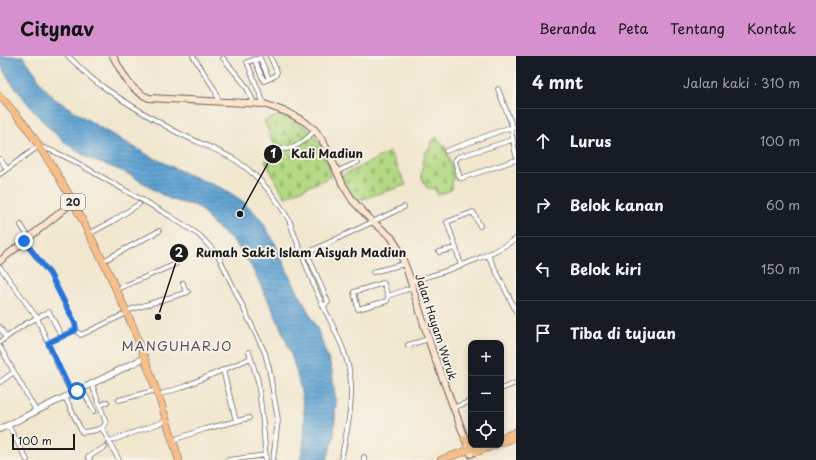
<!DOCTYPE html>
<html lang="id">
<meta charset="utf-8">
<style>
body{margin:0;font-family:"Playpen Sans",sans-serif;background:#20242c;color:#f1f3f6}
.controls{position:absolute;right:12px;bottom:12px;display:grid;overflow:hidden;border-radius:8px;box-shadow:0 2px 6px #0003}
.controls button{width:36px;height:36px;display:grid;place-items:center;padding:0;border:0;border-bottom:1px solid #363941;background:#171b24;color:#f1f3f6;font:20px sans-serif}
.scale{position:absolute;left:12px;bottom:10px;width:63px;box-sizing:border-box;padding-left:4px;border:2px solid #1c1c1c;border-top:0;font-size:11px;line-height:14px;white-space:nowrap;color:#1c1c1c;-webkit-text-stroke:3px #f7f3e8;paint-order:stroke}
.stop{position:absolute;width:12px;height:12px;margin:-9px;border:3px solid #1a73e8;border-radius:50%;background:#fff}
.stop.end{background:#1a73e8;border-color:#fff;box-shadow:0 1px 4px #0008}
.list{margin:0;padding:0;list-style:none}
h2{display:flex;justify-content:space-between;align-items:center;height:52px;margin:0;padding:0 16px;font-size:17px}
h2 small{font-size:13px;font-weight:400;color:#9ea1a6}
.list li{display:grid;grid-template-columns:26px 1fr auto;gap:12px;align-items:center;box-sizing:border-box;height:64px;padding:0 16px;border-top:1px solid #363941}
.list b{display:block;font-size:15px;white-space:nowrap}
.list em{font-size:13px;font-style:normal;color:#9ea1a6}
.icon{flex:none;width:22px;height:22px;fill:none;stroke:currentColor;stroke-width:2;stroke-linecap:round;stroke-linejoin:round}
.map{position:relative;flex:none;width:516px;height:404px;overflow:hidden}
header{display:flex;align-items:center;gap:24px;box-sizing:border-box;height:56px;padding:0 20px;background:#d690ce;color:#111}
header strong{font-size:19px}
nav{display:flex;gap:22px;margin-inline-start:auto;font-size:14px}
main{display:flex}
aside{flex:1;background:#171b24}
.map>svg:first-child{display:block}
.cemetery{fill:url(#cemetery-stones);stroke:#687a50}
.water{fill:url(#water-rules);stroke:#3c5f77}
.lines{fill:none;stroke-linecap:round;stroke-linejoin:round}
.minor-casing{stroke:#67635b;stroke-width:5.5}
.tertiary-casing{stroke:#67635b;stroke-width:7}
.secondary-casing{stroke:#67635b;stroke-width:8}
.trunk-casing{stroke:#67635b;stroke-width:8}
.minor{stroke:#fff;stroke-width:4}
.tertiary{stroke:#fff;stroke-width:5.5}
.secondary{stroke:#fce5cf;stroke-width:6}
.trunk{stroke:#f7be87;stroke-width:7}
.route{stroke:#1a73e8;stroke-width:5}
.labels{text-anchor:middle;stroke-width:4;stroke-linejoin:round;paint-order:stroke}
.shield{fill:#f7f3e8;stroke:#5e5c59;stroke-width:1}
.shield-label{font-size:10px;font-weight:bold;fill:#1c1c1c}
.street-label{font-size:11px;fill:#1c1c1c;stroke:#f7f3e8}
.quarter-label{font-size:13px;letter-spacing:1px;fill:#544d60;stroke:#f7f3e8}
.leader{fill:none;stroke:#1c1c1c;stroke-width:1.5}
.callout-dot{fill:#1c1c1c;stroke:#f7f3e8;stroke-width:1.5}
.mark-label{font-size:12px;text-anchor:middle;font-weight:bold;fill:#fff}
.callout-label{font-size:12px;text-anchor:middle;font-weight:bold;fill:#1c1c1c;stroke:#f7f3e8;stroke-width:4;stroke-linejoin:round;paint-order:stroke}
</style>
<header>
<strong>Citynav</strong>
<nav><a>Beranda</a><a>Peta</a><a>Tentang</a><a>Kontak</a></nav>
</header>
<main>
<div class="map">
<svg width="516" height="404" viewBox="0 0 516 404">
<defs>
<pattern id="cemetery-stones" width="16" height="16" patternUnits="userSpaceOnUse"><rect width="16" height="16" fill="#b3d983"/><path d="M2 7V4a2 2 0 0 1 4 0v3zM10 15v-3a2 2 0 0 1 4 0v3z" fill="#99ba71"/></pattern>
<pattern id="water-rules" width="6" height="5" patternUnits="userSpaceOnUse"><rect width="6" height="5" fill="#5da2d2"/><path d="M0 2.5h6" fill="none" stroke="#4c83aa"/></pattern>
</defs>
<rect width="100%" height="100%" fill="#f7f3e8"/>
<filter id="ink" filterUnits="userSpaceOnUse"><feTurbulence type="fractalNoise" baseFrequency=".025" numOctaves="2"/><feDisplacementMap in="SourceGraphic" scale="8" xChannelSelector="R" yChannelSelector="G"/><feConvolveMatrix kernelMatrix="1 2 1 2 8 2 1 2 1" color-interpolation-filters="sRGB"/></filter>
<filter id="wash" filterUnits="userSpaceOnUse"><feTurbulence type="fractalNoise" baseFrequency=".012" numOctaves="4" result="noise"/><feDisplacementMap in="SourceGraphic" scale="16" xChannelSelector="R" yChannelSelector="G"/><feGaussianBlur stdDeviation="0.9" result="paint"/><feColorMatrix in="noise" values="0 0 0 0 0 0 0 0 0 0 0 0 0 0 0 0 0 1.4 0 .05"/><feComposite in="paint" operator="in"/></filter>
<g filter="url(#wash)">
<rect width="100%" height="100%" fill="#f1e7cf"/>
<path class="cemetery" d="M281,59L308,73L319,86L329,107L330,121L285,141L265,105L279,99L264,65Z
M437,81L445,91L454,117L451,134L438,139L434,133L426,131L421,119L425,97L430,91L431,85Z
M390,96L406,129L356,145L341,120Z"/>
<path class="water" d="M0,0H23L36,18L41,28L55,43L99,71L148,99L187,118L224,133L244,146L260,162L275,187L289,219L317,272L332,314L336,347L334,380L327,404H300C316,350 287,281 263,234C256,220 249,204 239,192C231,182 221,176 212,167C207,162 203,154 196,150C188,147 180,147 172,144C156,137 143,125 128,118C114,110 97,108 83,99C58,84 39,62 21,39C12,27 0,15 0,0Z"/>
</g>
<g filter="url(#ink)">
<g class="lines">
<defs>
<path id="minor" d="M68,0C79,10 89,22 102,30C124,46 148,60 171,73C192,85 216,92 237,105C259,120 276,141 289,164C297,186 306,209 315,232C328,264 349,293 351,328C352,354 346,380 341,404
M193,0L215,34L219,46
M223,2L246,30L254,47
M254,3L264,25L275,20L277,16L270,0
M498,33L513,72
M264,48L247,6L260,2L269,23
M516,71L511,73L516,100
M512,84L458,101L455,105L460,122H462L516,104
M278,92C292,97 306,84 315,74
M446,95L508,72L511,73
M0,103L7,113
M336,116L358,106
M0,118L39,90L55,96L72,104L170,160L199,179L218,199L265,297L269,312L278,364L273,404
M21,169L29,182
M89,178L113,165L139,148
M24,185L50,218L75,267L76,274
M456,192L447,166L473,156L480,170
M439,196L456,192L461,210
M488,199L516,255
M103,205L159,175
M0,211L37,262L59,312L72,338
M373,216L404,208
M410,226C447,215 483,204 516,183
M183,227L186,237
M383,227L384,228L388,240L387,245L358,253L354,236Z
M117,233L176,208
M388,240L405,234L413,232
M324,250L328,246L307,197L404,151
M126,255L188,236
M0,271L6,282
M0,286L25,268L49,256L62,281
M48,287L75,274L81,279L127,257
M408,289L429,283
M0,291L36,355
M249,296L258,325L263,367L266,404
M223,314L236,365
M0,326L14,316
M92,328L100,350L107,346
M82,333L94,355
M501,333L516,327
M158,339L183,331L251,302
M65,341L82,376L92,375L102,372
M119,344L156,334
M100,350L106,367L102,372
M453,352L471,345
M8,369L27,404
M102,372L119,404
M173,384L205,373L249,362
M110,385L166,365
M90,404L88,401L105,391
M228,404L266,399
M364,404V401"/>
<path id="tertiary" d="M0,373L144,302"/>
<path id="secondary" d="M113,0C123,18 129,34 149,42L264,48L289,57L305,66L315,74L324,87L343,129L353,145L372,165L391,181L398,192L407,214L432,294L471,398
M0,205L73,146"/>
<path id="trunk" d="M0,40L26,70L56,116L73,146L107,213L134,273L161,347L179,404
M501,382L516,376
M465,383L471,389
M501,387L516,381
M476,396L495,389
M441,404L482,389"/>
</defs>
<use href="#minor" class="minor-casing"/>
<use href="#tertiary" class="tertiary-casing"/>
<use href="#secondary" class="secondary-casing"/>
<use href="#trunk" class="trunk-casing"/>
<use href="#minor" class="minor"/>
<use href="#tertiary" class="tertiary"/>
<use href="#secondary" class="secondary"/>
<use href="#trunk" class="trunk"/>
</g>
</g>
<g class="lines" filter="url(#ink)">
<path class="route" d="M24,185L50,218L75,267L76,274L48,287L72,338L77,335"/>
</g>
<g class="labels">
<rect class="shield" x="61" y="138" width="24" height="16" rx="3"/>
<g class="shield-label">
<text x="73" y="150">20</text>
</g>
<g class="street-label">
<text transform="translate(436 271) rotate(72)" y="4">Jalan Hayam Wuruk</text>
</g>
<g class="quarter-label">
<text x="177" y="295">MANGUHARJO</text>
</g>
</g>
<path class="leader" d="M240 158L273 98M158 261L179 197"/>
<g class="callout-dot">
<circle cx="240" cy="158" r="4"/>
<circle cx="158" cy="261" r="4"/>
<circle cx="273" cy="98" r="10"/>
<circle cx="179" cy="197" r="10"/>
</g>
<g class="mark-label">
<text x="273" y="102">1</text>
<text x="179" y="201">2</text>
</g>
<g class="callout-label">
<text x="327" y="102">Kali Madiun</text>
<text x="301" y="201">Rumah Sakit Islam Aisyah Madiun</text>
</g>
</svg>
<div class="controls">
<button>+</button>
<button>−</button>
<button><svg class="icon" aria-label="locate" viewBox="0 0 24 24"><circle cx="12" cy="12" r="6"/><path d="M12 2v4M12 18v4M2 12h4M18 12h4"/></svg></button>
</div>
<div class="scale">100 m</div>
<div class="stop" style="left:77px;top:335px"></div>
<div class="stop end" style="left:24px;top:185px"></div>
</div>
<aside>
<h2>4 mnt<small>Jalan kaki · 310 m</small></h2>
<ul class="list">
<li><svg class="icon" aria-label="ahead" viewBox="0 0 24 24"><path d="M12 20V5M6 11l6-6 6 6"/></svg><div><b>Lurus</b></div><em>100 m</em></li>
<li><svg class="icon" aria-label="right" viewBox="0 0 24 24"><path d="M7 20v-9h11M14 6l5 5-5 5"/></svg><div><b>Belok kanan</b></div><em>60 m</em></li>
<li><svg class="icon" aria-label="left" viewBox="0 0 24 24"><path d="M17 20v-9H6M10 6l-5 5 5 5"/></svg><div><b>Belok kiri</b></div><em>150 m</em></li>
<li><svg class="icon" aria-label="arrive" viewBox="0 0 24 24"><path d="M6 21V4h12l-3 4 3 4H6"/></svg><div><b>Tiba di tujuan</b></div></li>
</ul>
</aside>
</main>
